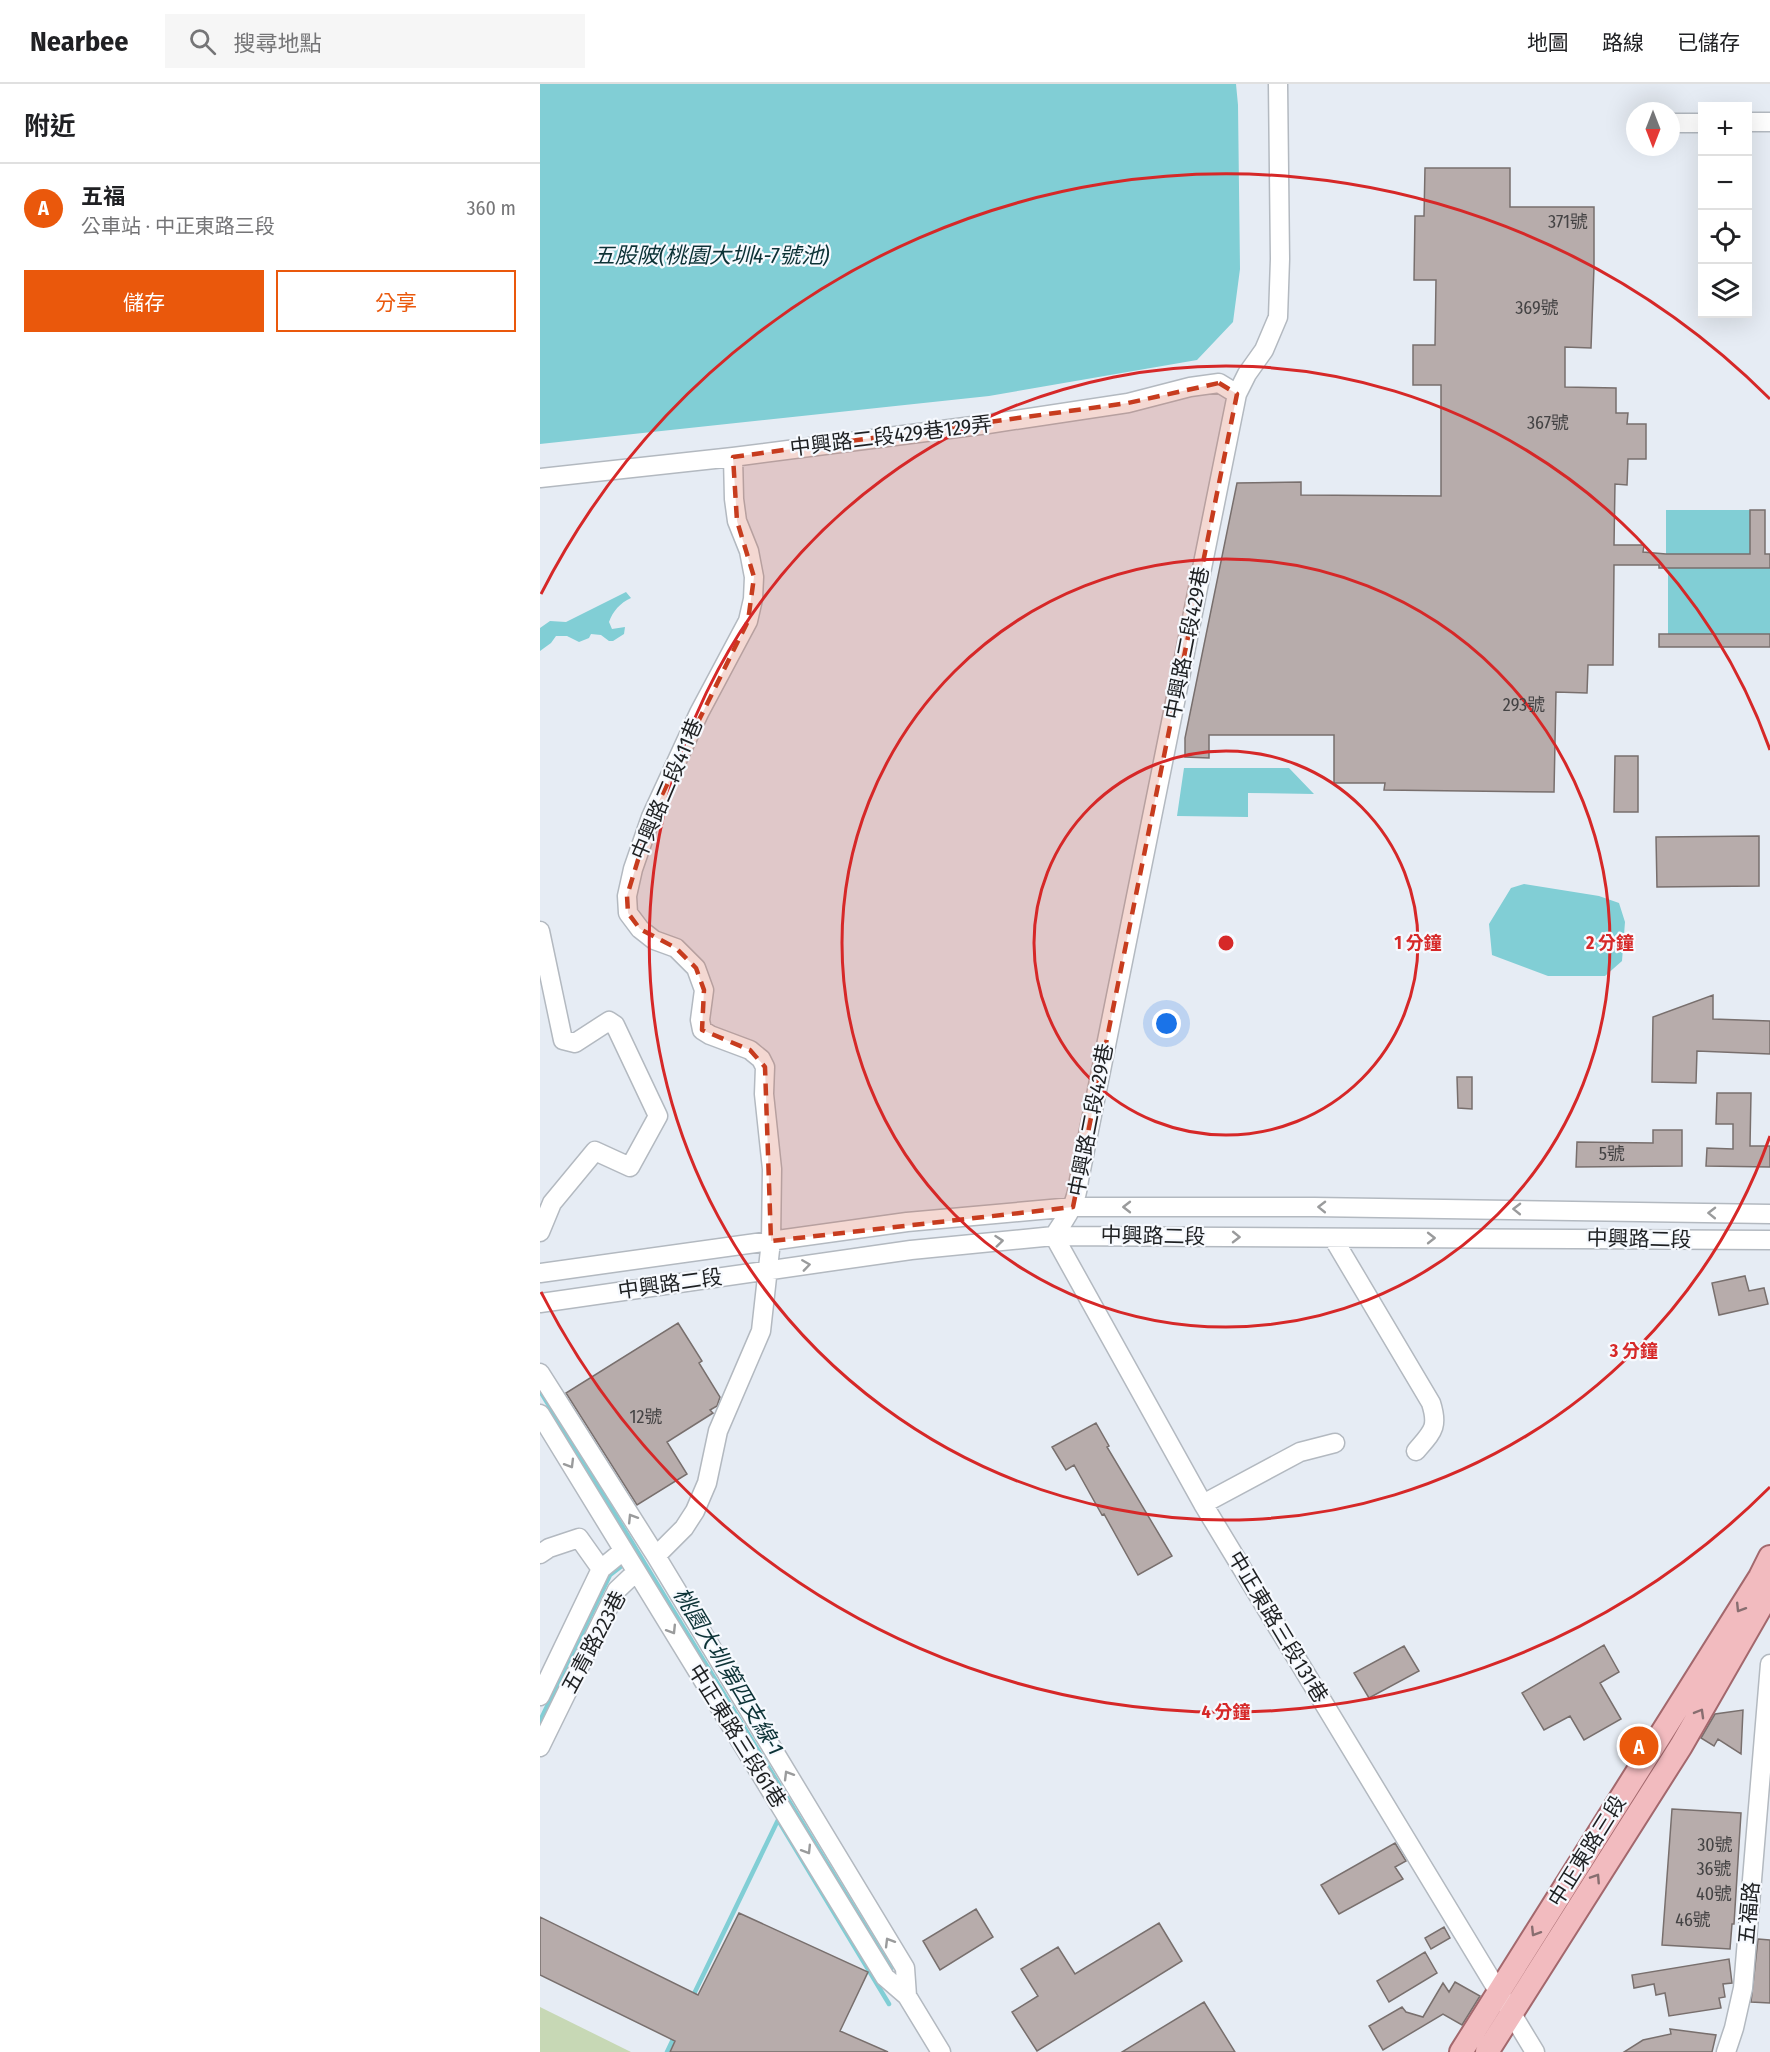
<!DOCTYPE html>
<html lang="zh-TW">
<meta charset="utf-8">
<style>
body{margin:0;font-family:"Fira Sans Condensed","Noto Sans TC",sans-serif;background:#f6f6f6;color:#202124}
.controls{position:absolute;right:18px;top:18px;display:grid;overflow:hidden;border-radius:0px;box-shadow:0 6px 24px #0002}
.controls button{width:54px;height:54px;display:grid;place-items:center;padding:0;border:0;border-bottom:2px solid #e0e0e0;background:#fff;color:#202124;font:30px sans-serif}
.compass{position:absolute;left:1086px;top:18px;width:54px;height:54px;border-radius:50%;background:#fff;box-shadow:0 6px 24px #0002;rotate:180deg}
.you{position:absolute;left:627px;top:940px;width:21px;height:21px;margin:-15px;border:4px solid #fff;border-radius:50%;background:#1a73e8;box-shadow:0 0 0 9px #1a73e833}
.badge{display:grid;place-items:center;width:39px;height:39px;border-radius:50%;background:#ea580c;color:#fff;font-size:20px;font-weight:700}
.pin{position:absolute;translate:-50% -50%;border:3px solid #fff;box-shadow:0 2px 6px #0006}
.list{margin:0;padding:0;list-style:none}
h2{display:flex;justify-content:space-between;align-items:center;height:78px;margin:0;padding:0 24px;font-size:26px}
h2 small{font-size:20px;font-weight:400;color:#757577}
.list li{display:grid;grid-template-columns:39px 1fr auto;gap:18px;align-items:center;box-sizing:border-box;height:90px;padding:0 24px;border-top:2px solid #e0e0e0}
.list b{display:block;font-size:22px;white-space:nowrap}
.list p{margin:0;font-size:20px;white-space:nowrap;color:#757577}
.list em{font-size:20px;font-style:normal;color:#757577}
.actions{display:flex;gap:12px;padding:18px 24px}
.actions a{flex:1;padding:14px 0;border:2px solid #ea580c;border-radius:0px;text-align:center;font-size:21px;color:#ea580c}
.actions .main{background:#ea580c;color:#fff}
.icon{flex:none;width:33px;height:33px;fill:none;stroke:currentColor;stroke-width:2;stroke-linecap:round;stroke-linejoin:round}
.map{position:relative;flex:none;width:1230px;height:1968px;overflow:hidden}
header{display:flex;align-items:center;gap:36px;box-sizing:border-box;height:84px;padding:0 30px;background:#fff;border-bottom:2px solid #e0e0e0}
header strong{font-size:28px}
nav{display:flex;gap:33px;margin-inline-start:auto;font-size:21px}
.search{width:420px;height:54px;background:#f6f6f6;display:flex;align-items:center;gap:15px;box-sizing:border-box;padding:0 21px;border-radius:0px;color:#757577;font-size:22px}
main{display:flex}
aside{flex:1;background:#fff}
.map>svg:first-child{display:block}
.green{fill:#c7d8b5}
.water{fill:#81ced5}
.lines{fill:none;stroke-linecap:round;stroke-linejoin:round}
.stream{stroke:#81ced5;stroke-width:4.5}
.building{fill:#b7acab;stroke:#786f6d;stroke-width:1.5}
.minor-casing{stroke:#b3b9c0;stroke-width:21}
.major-casing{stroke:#a3686d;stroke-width:26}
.minor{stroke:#fff;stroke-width:18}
.major{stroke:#f2bbbf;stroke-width:22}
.oneway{stroke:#9a9b9c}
.oneway2{stroke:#886e70}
.marked{fill:#c73c1e;fill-opacity:0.2;stroke:#c73c1e;stroke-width:4.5;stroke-dasharray:12 8;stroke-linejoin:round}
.ring{fill:none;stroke:#d62828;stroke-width:3}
.labels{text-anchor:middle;stroke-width:4.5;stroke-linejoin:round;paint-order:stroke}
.number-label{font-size:18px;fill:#444344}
.street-label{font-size:21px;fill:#1e2022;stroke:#f6f9fe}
.water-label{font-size:22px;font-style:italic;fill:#0c3236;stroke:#f6f9fe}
.centre{fill:#d62828;stroke:#f6f9fe;stroke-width:3}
.ring-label{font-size:18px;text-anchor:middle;font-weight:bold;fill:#d62828;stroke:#f6f9fe;stroke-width:4.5;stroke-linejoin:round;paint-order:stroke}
</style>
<header>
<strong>Nearbee</strong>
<div class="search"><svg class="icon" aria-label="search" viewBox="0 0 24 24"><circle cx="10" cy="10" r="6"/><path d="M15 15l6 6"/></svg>搜尋地點</div>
<nav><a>地圖</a><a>路線</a><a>已儲存</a></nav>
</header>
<main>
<aside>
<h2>附近<small></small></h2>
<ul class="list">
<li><span class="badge">A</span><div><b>五福</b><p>公車站 · 中正東路三段</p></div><em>360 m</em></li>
</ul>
<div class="actions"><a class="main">儲存</a><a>分享</a></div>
</aside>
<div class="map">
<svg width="1230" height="1968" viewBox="0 0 1230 1968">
<rect width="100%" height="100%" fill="#e6ecf4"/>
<path class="green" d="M0,1923L91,1968H0Z"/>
<path class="water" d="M0,0H696L698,21L700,185L693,238L657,276L449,312L0,360Z
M1126,426H1210V470H1126Z
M1128,484H1230V550H1128Z
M86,508L91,514C80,519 73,527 69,538L72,545L85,543L84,550L73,557H69L61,551L51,550L49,554L39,558L27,552H16L11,559L0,567V544L10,537L26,538Z
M644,684H749L774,710L708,709V733L637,732Z
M984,800L1059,812L1079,819L1085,838L1082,877L1065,892H1008L952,871L949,840L971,804Z"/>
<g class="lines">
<path class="stream" d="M0,1307L351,1885
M0,1637L70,1491L83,1481
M152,1914L238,1736L349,1920
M127,1968L135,1951"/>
</g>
<path class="building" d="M885,84H970V123H1054V183L1051,264L1025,263V303L1076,304V329H1088L1087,340H1106V375H1088L1087,401L1075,400L1074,461H1104L1103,468L1126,470H1210V426H1225V470H1230V484H1119V481H1074L1073,581H1048L1047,609L1016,608L1014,708L844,706L845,699H794V651H669V674L645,673V654L697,399L761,398V411L901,412V301H873V261H895L896,196H874L875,132H884Z
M1119,550H1230V563H1119Z
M1075,672H1098V728H1074Z
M1219,752V802L1117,803L1116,753Z
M1173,911V935L1230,937V970L1157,967L1156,999L1112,998L1113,933Z
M917,993H932V1025L918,1024Z
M1177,1009H1211L1210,1062H1230V1083L1166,1082L1167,1064L1193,1065V1040H1176Z
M1113,1046H1142V1082L1036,1083L1037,1058L1113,1059Z
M1205,1192L1209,1207L1224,1204L1228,1220L1179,1231L1172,1199Z
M138,1239L162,1277L159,1279L180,1313L177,1322L170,1326L173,1329L127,1358L147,1390L97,1421L26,1309Z
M556,1339L569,1362L567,1363L632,1472L598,1491L564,1430L562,1431L534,1381L526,1386L512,1363Z
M1064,1561L1079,1588L1060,1599L1081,1635L1044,1656L1030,1632L1004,1646L982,1609Z
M864,1562L879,1587L829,1614L814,1589Z
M1203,1626L1201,1670L1178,1655L1174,1662L1161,1654L1175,1630Z
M1132,1725L1201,1729L1194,1840H1192L1190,1865L1122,1861Z
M855,1759L866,1777L855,1783L863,1795L799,1830L781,1801Z
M436,1825L453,1853L400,1886L383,1857Z
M199,1829L328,1888L300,1947L348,1968H130L135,1957L0,1891V1833L158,1911Z
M619,1839L642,1877L497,1967L472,1928L498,1912L481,1885L518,1863L535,1890Z
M904,1843L910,1854L891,1865L885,1854Z
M1218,1855L1230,1856V1919L1211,1918Z
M885,1868L897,1889L849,1918L837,1897Z
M1189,1875L1192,1899L1183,1900L1185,1913L1179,1914L1181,1924L1129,1932L1125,1909L1116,1911L1114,1900L1094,1904L1092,1891Z
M915,1898L940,1912L922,1941L903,1930L843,1966L829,1942L862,1923L866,1928L883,1933L903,1899L909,1908Z
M664,1918L695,1968H582Z
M1130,1945L1176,1951L1172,1968H1084L1103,1956L1131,1950Z"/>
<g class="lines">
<defs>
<path id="minor" d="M738,0L740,175L738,233L724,266L707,290L697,310L539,1096C536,1122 528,1130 514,1152L663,1420L995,1968
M1208,38H1230
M1131,39H1162
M0,394L193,373L448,340L588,319L650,303L679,299L697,310
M0,847L23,956L35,959L69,937L75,941L118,1032L90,1083L55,1067L12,1119L0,1148
M793,1154L891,1319C899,1344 892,1348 876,1367
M0,1189L367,1138L533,1123H774L1230,1130
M0,1219L371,1166L514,1152L1230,1156
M0,1289L116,1472L365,1884L367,1912
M0,1330L345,1893L367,1912L401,1968
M663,1420L760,1368L795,1359
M0,1470L9,1464L39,1454L61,1485
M116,1472L144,1444L155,1427L167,1399L178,1347L221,1247L231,1157L232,1085L224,1010L225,983L221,975L210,966L170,951L162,946L160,936L164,906L156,884L136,864L114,856L100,845L88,829L87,812L93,785L111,733L159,629L208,537L213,515L214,493L209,467L197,437L194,415L193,373
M0,1612L61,1485L83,1467
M0,1663L77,1506L96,1488
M1186,1968L1194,1944L1203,1904L1230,1580"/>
<path id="major" d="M921,1968L1220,1493L1230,1473
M947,1968L1141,1662L1230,1507"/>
</defs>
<use href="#minor" class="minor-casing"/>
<use href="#major" class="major-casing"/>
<use href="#minor" class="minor"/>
<use href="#major" class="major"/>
</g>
<defs><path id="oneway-chevron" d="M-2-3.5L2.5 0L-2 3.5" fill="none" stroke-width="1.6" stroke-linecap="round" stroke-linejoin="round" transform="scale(1.5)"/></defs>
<g class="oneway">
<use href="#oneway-chevron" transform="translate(587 1123) rotate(180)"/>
<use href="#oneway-chevron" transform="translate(782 1123) rotate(-179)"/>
<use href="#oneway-chevron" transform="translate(977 1125) rotate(-179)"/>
<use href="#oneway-chevron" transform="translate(1172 1129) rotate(-179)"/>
<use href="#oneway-chevron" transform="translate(696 1153) rotate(1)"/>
<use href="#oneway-chevron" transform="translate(891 1154)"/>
<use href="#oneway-chevron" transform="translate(459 1157) rotate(-6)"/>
<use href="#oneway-chevron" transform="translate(266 1181) rotate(-8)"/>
<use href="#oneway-chevron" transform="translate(30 1380) rotate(59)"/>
<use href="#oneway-chevron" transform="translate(92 1434) rotate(-122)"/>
<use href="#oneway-chevron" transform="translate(132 1546) rotate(58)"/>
<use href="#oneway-chevron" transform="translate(248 1691) rotate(-121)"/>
<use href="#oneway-chevron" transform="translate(267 1766) rotate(58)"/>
<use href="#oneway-chevron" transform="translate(349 1858) rotate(-121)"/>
</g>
<g class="oneway2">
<use href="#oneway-chevron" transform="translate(1200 1524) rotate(122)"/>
<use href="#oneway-chevron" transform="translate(1160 1629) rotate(-60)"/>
<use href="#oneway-chevron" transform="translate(1056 1794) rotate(-57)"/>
<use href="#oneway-chevron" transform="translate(995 1848) rotate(122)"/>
</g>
<path class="marked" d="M679,299L697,310L533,1123L231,1157L225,983L210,966L162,946L164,906L156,884L136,864L100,845L88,829L87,812L111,733L208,537L214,493L197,437L193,373L588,319Z"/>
<g class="ring">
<circle cx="686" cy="859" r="192"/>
<circle cx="686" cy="859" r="384"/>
<path d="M1230 1052A577 577 0 1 1 1230 666"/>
<path d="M1230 1403A769 769 0 0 1 1 1208M1 510A769 769 0 0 1 1230 315"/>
</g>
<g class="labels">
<g class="number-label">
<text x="1028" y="144">371號</text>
<text x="997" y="230">369號</text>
<text x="1008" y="345">367號</text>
<text x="984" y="627">293號</text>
<text x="1072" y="1076">5號</text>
<text x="106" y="1339">12號</text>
<text x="1175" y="1767">30號</text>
<text x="1174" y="1791">36號</text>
<text x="1174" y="1816">40號</text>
<text x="1153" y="1842">46號</text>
</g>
<g class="street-label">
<text transform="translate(351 352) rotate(-7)" y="7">中興路二段429巷129弄</text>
<text transform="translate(647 559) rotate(-79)" y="7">中興路二段429巷</text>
<text transform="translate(127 705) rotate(-67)" y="7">中興路二段411巷</text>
<text transform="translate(551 1036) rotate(-79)" y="7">中興路二段429巷</text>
<text transform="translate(613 1152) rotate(1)" y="7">中興路二段</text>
<text transform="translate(1099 1155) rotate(1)" y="7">中興路二段</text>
<text transform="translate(130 1200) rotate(-8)" y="7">中興路二段</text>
<text transform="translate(738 1543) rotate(59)" y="7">中正東路三段131巷</text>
<text transform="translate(54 1558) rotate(-62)" y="7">五青路223巷</text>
<text transform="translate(197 1652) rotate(58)" y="7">中正東路三段61巷</text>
<text transform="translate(1047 1767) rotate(-58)" y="7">中正東路三段</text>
<text transform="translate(1209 1829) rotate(-85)" y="7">五福路</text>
</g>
<g class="water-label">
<text x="171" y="179">五股陂(桃園大圳4-7號池)</text>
<text transform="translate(189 1587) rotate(59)" y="8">桃園大圳第四支線-1</text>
</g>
</g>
<circle cx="686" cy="859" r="9" class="centre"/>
<g class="ring-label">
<text x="878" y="865">1 分鐘</text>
<text x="1070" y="865">2 分鐘</text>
<text x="1094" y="1273">3 分鐘</text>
<text x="686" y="1634">4 分鐘</text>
</g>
</svg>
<div class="controls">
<button>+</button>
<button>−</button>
<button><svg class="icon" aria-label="locate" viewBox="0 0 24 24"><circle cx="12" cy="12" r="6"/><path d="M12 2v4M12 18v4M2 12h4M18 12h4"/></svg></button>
<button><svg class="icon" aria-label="layers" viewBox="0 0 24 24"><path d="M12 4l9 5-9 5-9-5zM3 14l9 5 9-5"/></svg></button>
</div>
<svg class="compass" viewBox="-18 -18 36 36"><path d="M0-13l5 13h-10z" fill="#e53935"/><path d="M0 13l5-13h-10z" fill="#757577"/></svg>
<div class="you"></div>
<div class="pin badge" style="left:1099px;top:1662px">A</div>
</div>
</main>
